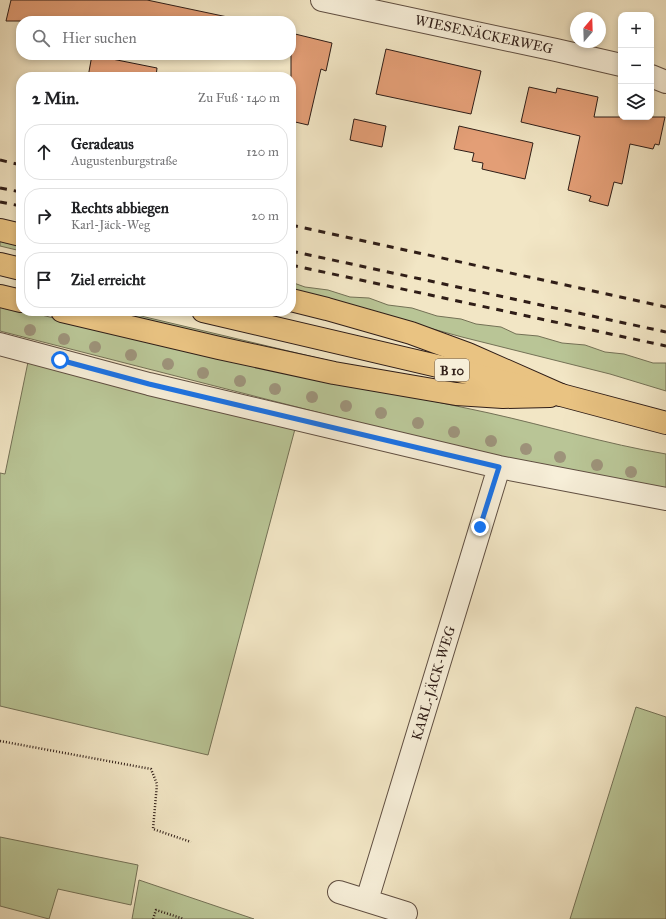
<!DOCTYPE html>
<html lang="de">
<meta charset="utf-8">
<style>
body{margin:0;font-family:"IM FELL Great Primer",serif;background:#f6f6f6;color:#202124}
.controls{position:absolute;right:12px;top:12px;display:grid;overflow:hidden;border-radius:8px;box-shadow:0 2px 6px #0003}
.controls button{width:36px;height:36px;display:grid;place-items:center;padding:0;border:0;border-bottom:1px solid #e0e0e0;background:#fff;color:#202124;font:20px sans-serif}
.compass{position:absolute;left:570px;top:12px;width:36px;height:36px;border-radius:50%;background:#fff;box-shadow:0 2px 6px #0003;rotate:19deg}
.stop{position:absolute;width:12px;height:12px;margin:-9px;border:3px solid #1a73e8;border-radius:50%;background:#fff}
.stop.end{background:#1a73e8;border-color:#fff;box-shadow:0 1px 4px #0008}
.list{margin:0;padding:0;list-style:none}
h2{display:flex;justify-content:space-between;align-items:center;height:52px;margin:0;padding:0 16px;font-size:17px}
h2 small{font-size:13px;font-weight:400;color:#757577}
.list li{display:grid;grid-template-columns:26px 1fr auto;gap:12px;align-items:center;box-sizing:border-box;height:56px;margin:0 8px 8px;padding:0 8px;border:1px solid #e0e0e0;border-radius:16px}
.list b{display:block;font-size:15px;white-space:nowrap}
.list p{margin:0;font-size:13px;white-space:nowrap;color:#757577}
.list em{font-size:13px;font-style:normal;color:#757577}
.icon{flex:none;width:22px;height:22px;fill:none;stroke:currentColor;stroke-width:2;stroke-linecap:round;stroke-linejoin:round}
.map{position:relative;flex:none;width:666px;height:919px;overflow:hidden}
.search{position:absolute;background:#fff;box-shadow:0 2px 6px #0003;left:16px;top:16px;width:280px;height:44px;display:flex;align-items:center;gap:10px;box-sizing:border-box;padding:0 14px;border-radius:16px;color:#757577;font-size:15px}
.panel{position:absolute;background:#fff;box-shadow:0 2px 6px #0003;left:16px;top:72px;width:280px;height:244px;border-radius:16px}
.map>svg:first-child{display:block}
.green{fill:#b9c596;stroke:#747156}
.building{fill:#e39e76;stroke:#2f1d17}
.lines{fill:none;stroke-linecap:round;stroke-linejoin:round}
.minor-casing{stroke:#604f42;stroke-width:24}
.major-casing{stroke:#2f1d17;stroke-width:24}
.highway-casing{stroke:#2f1d17;stroke-width:24}
.path{stroke:#2f1d17;stroke-width:2.5;stroke-dasharray:1 2;stroke-linecap:butt}
.minor{stroke:#f7efd9;stroke-width:22}
.major{stroke:#e9c382;stroke-width:22}
.highway{stroke:#e9c382;stroke-width:22}
.rail{stroke:#2f1d17;stroke-width:3;stroke-dasharray:7 7;stroke-linecap:butt}
.tree{fill:#9d937a}
.route{stroke:#1a73e8;stroke-width:5}
.labels{text-anchor:middle;stroke-width:3;stroke-linejoin:round;paint-order:stroke}
.shield{fill:#f7efd9;stroke:#6b5c51;stroke-width:1}
.shield-label{font-size:13px;font-weight:bold;fill:#2f1d17}
.street-label{font-size:14px;fill:#2f1d17;stroke:#f7efd9}
</style>
<div class="map">
<svg width="666" height="919" viewBox="0 0 666 919">
<rect width="100%" height="100%" fill="#f2e6c5"/>
<filter id="stains"><feTurbulence type="fractalNoise" baseFrequency=".005" numOctaves="4"/><feColorMatrix values="0 0 0 0 .2 0 0 0 0 .09 0 0 0 0 .02 0 0 0 .5 -.17"/></filter>
<radialGradient id="worn" r=".72"><stop offset=".6" stop-color="#630" stop-opacity="0"/><stop offset="1" stop-color="#630" stop-opacity=".3"/></radialGradient>
<path class="green" d="M0,241L21,246V251L0,246Z
M291,282L305,287L328,290L350,297L369,298L388,305L412,308L437,316L461,319L476,324L501,327L516,334L538,336L562,343L585,345L605,352L624,354L653,363H666V391L610,374L462,337L291,290Z
M0,305C162,345 326,378 489,413C548,426 606,444 666,454V495L500,459L0,331Z
M95,311H120L339,363V364Z
M28,362L295,429L208,755L0,706V473L5,474Z
M636,707L666,717V919H570Z
M0,837L138,865L131,905L58,889L49,919L0,906Z
M139,880L254,919H132Z"/>
<path class="building" d="M11,0H147L237,19V21H6Z
M291,33L332,43L326,71L321,69L308,125L291,121Z
M386,49L481,71L471,114L376,94Z
M92,55L157,68L156,77H88Z
M213,55H230V59Z
M529,87L556,93L557,88L598,97L594,117H665L659,145L655,144L653,149L630,144L622,184L614,182L608,206L589,201L591,196L568,190L580,136L521,122Z
M354,119L386,126L382,147L350,140Z
M459,126L533,143L525,179L482,169L483,163L472,161L474,153L454,149Z"/>
<g class="lines">
<defs>
<path id="minor" d="M322,0L556,50L621,65
M651,76L666,82
M0,344L149,384L499,467L666,499
M339,892L406,913
M367,900L499,467"/>
<path id="major" d="M0,230L21,235
M0,296L21,301
M291,300L327,309L411,333L468,354L561,395L666,423
M62,311L219,348L334,373L456,394L503,397L550,396"/>
<path id="highway" d="M0,264L21,269
M203,311L561,395"/>
</defs>
<use href="#minor" class="minor-casing"/>
<use href="#major" class="major-casing"/>
<use href="#highway" class="highway-casing"/>
<path class="path" d="M0,741L151,769L157,784L153,829L191,842
M153,919L156,910L184,919"/>
<use href="#minor" class="minor"/>
<use href="#major" class="major"/>
<use href="#highway" class="highway"/>
<path class="rail" d="M0,160L21,165
M0,188L21,192
M0,202L21,206
M291,225L666,307
M291,251L666,332
M291,265L666,346"/>
</g>
<g class="tree">
<circle cx="30" cy="330" r="6"/>
<circle cx="64" cy="339" r="6"/>
<circle cx="95" cy="347" r="6"/>
<circle cx="131" cy="355" r="6"/>
<circle cx="168" cy="364" r="6"/>
<circle cx="203" cy="373" r="6"/>
<circle cx="240" cy="381" r="6"/>
<circle cx="275" cy="389" r="6"/>
<circle cx="312" cy="397" r="6"/>
<circle cx="346" cy="406" r="6"/>
<circle cx="381" cy="413" r="6"/>
<circle cx="418" cy="423" r="6"/>
<circle cx="454" cy="432" r="6"/>
<circle cx="491" cy="441" r="6"/>
<circle cx="526" cy="449" r="6"/>
<circle cx="560" cy="457" r="6"/>
<circle cx="597" cy="465" r="6"/>
<circle cx="631" cy="472" r="6"/>
</g>
<g class="lines">
<path class="route" d="M60,360L149,384L499,467L480,527"/>
</g>
<g class="labels">
<rect class="shield" x="435" y="359" width="34" height="22" rx="3"/>
<g class="shield-label">
<text x="452" y="375">B 10</text>
</g>
<g class="street-label">
<text transform="translate(484 34) rotate(12)" y="5">WIESENÄCKERWEG</text>
<text transform="translate(433 683) rotate(-73)" y="5">KARL-JÄCK-WEG</text>
</g>
</g>
<rect width="100%" height="100%" filter="url(#stains)"/>
<rect width="100%" height="100%" fill="url(#worn)"/>
</svg>
<div class="controls">
<button>+</button>
<button>−</button>
<button><svg class="icon" aria-label="layers" viewBox="0 0 24 24"><path d="M12 4l9 5-9 5-9-5zM3 14l9 5 9-5"/></svg></button>
</div>
<svg class="compass" viewBox="-18 -18 36 36"><path d="M0-13l5 13h-10z" fill="#e53935"/><path d="M0 13l5-13h-10z" fill="#757577"/></svg>
<div class="stop" style="left:60px;top:360px"></div>
<div class="stop end" style="left:480px;top:527px"></div>
<div class="search"><svg class="icon" aria-label="search" viewBox="0 0 24 24"><circle cx="10" cy="10" r="6"/><path d="M15 15l6 6"/></svg>Hier suchen</div>
<section class="panel">
<h2>2 Min.<small>Zu Fuß · 140 m</small></h2>
<ul class="list">
<li><svg class="icon" aria-label="ahead" viewBox="0 0 24 24"><path d="M12 20V5M6 11l6-6 6 6"/></svg><div><b>Geradeaus</b><p>Augustenburgstraße</p></div><em>120 m</em></li>
<li><svg class="icon" aria-label="right" viewBox="0 0 24 24"><path d="M7 20v-9h11M14 6l5 5-5 5"/></svg><div><b>Rechts abbiegen</b><p>Karl-Jäck-Weg</p></div><em>20 m</em></li>
<li><svg class="icon" aria-label="arrive" viewBox="0 0 24 24"><path d="M6 21V4h12l-3 4 3 4H6"/></svg><div><b>Ziel erreicht</b></div></li>
</ul>
</section>
</div>
